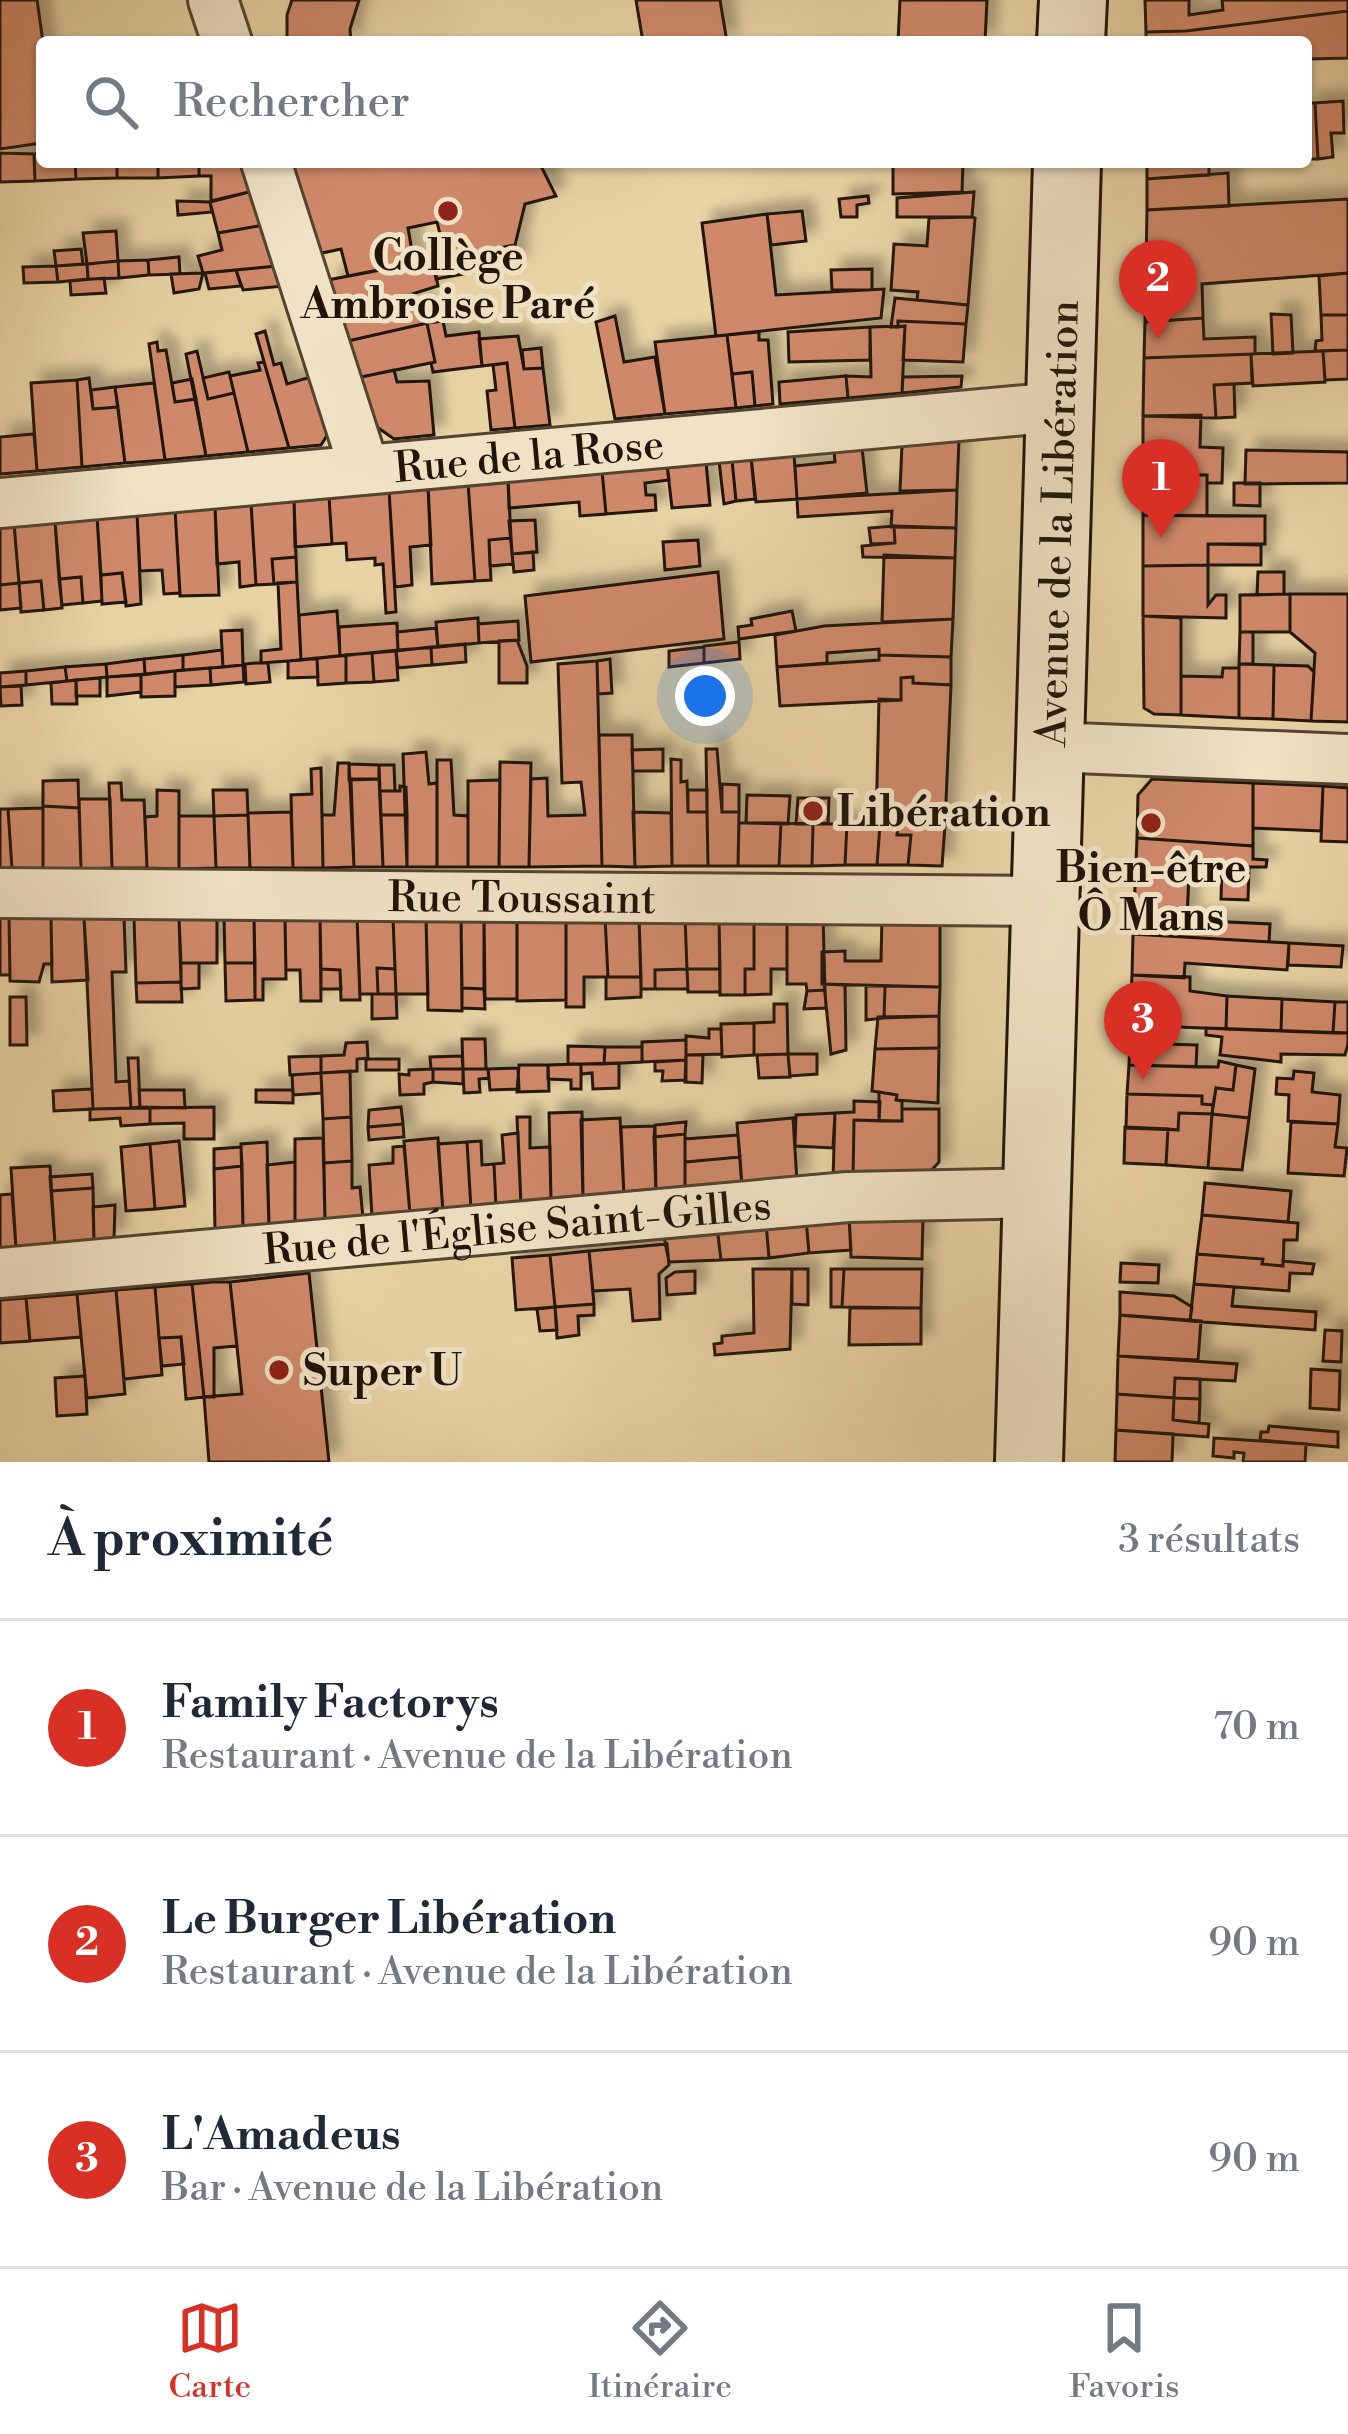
<!DOCTYPE html>
<html lang="fr">
<meta charset="utf-8">
<style>
body{margin:0;font-family:"Libre Bodoni",serif;background:#f2f2f3;color:#1f2937}
.you{position:absolute;left:705px;top:696px;width:42px;height:42px;margin:-30px;border:9px solid #fff;border-radius:50%;background:#1a73e8;box-shadow:0 0 0 18px #1a73e833}
.badge{display:grid;place-items:center;width:78px;height:78px;border-radius:50%;background:#d93025;color:#fff;font-size:39px;font-weight:700}
.pin{position:absolute;translate:-50% -99px;filter:drop-shadow(0 3px 6px #0008)}
.pin::after{content:'';position:absolute;top:63px;width:42px;height:36px;background:inherit;clip-path:polygon(0 0,100% 0,50% 100%)}
.list{margin:0;padding:0;list-style:none}
h2{display:flex;justify-content:space-between;align-items:center;height:156px;margin:0;padding:0 48px;font-size:51px}
h2 small{font-size:39px;font-weight:400;color:#747a83}
.list li{display:grid;grid-template-columns:78px 1fr auto;gap:36px;align-items:center;box-sizing:border-box;height:216px;padding:0 48px;border-top:3px solid #e0e1e3}
.list b{display:block;font-size:45px;white-space:nowrap}
.list p{margin:0;font-size:39px;white-space:nowrap;color:#747a83}
.list em{font-size:39px;font-style:normal;color:#747a83}
.icon{flex:none;width:66px;height:66px;fill:none;stroke:currentColor;stroke-width:2;stroke-linecap:round;stroke-linejoin:round}
.map{position:relative;flex:none;width:1348px;height:1462px;overflow:hidden}
.search{position:absolute;background:#fff;box-shadow:0 3px 9px #0004;left:36px;right:36px;top:36px;height:132px;display:flex;align-items:center;gap:30px;box-sizing:border-box;padding:0 42px;border-radius:12px;color:#747a83;font-size:45px}
.sheet{height:804px;background:#fff}
nav{display:flex;justify-content:space-around;align-items:center;box-sizing:border-box;height:168px;border-top:3px solid #e0e1e3;background:#fff;font-size:33px;color:#747a83}
nav a{display:grid;justify-items:center;gap:6px}
nav .on{color:#d93025}
.map>svg:first-child{display:block}
.building{fill:#cf896b;stroke:#211409;stroke-width:3;filter:url(#shadow)}
.lines{fill:none;stroke-linecap:round;stroke-linejoin:round}
.street-casing{stroke:#534430;stroke-width:54}
.secondary-casing{stroke:#211409;stroke-width:72}
.street{stroke:#f0e2c4;stroke-width:48}
.secondary{stroke:#f0e2c4;stroke-width:66}
.poi-dot{fill:#8f2418;stroke:#f0e2c4;stroke-width:4.5}
.labels{text-anchor:middle;stroke-width:10;stroke-linejoin:round;paint-order:stroke}
.poi-label{font-size:42px;font-weight:bold;fill:#211409;stroke:#f0e2c4}
.street-label{font-size:42px;fill:#211409;stroke:#f0e2c4}
</style>
<div class="map">
<svg width="1348" height="1462" viewBox="0 0 1348 1462">
<defs>
<filter id="shadow"><feDropShadow dx="11" dy="-11" stdDeviation="6" flood-color="#0004"/></filter>
</defs>
<rect width="100%" height="100%" fill="#e8d3a4"/>
<filter id="stains"><feTurbulence type="fractalNoise" baseFrequency=".00167" numOctaves="4"/><feColorMatrix values="0 0 0 0 .2 0 0 0 0 .09 0 0 0 0 .02 0 0 0 .5 -.17"/></filter>
<radialGradient id="worn" r=".72"><stop offset=".6" stop-color="#630" stop-opacity="0"/><stop offset="1" stop-color="#630" stop-opacity=".3"/></radialGradient>
<path class="building" d="M0,0H37L43,42L42,143L0,149Z
M292,0H359L350,29L351,42H287V15Z
M636,0H720L727,42H643Z
M900,0H987L985,42H898Z
M1145,0H1189V15L1223,10L1222,0H1348V11L1186,31L1146,32Z
M1348,11V58L1309,59L1306,42H1146V32L1186,31Z
M1343,101L1344,133H1331L1333,157L1318,159L1315,103Z
M1306,103H1315L1318,159H1306Z
M0,153L34,154L35,181L0,182Z
M34,154H42V162H75L76,179L35,181Z
M75,162H117V178L76,179Z
M117,162H158V178H117Z
M158,162H199V176L158,178Z
M199,162H243L253,191L211,201V176H199Z
M290,162H539L556,196L525,204L515,245L446,258L437,222L408,228L414,263L348,276L341,249L322,253L319,250Z
M893,162H963L962,192L893,194Z
M1147,162H1209V175L1147,179Z
M1228,173L1229,206L1147,210V179Z
M253,191L264,225L218,233L210,202Z
M974,192L972,217H897V198Z
M868,196L869,203L857,205V217H841L839,199Z
M1348,199V273L1202,284L1203,318L1145,322L1147,210Z
M177,201L210,202L212,212L178,215Z
M802,211L806,241L771,245L767,214Z
M767,214L776,295L884,289L881,318L716,336L702,223Z
M972,217L975,218L968,305L917,300L918,292L891,290L894,244L927,246L929,218Z
M264,225L277,266L203,273L198,256L222,250L218,233Z
M116,231L118,261L87,264L83,233Z
M515,245L517,264L474,272L472,253Z
M81,249L83,264L56,266L54,251Z
M472,253L474,272L436,279L433,260Z
M179,257L180,274L149,275L148,260Z
M148,260L149,275L119,278L118,261Z
M433,260L438,286L383,303L388,311L423,303L427,323L348,341L328,280Z
M118,261L119,278L88,279L87,264Z
M87,264L88,279L58,282L56,266Z
M56,266L58,282L24,283L23,267Z
M277,266L284,286L243,290L236,270Z
M872,269V290H832L831,270Z
M236,270L241,286L209,289L205,273Z
M203,273L199,289L174,293L171,274Z
M1348,273V315H1321L1319,276Z
M104,278L106,293L71,295L70,281Z
M895,298L968,305L966,324L898,321V327H891Z
M1271,314L1291,315L1293,353L1273,354Z
M1321,315H1348V350L1315,351L1316,341L1322,340Z
M615,316L624,362L655,357L665,414L615,419L596,322Z
M1203,318L1204,339L1255,337V354L1144,358L1145,322Z
M443,321L446,336L479,332L482,366L433,372L431,363L435,362L427,323Z
M898,321L966,324L963,362L903,360L905,326L898,327Z
M427,323L435,362L361,377L348,341Z
M905,326L902,393L848,398L846,376L871,377L870,327Z
M870,327V360L789,362L788,332Z
M265,331L274,365L281,363L287,384L314,376L331,429L321,445L289,448L256,334Z
M759,332V340H768L773,404L755,406L752,372L732,374L727,335Z
M727,335L736,408L665,414L655,342Z
M518,336L524,369L543,368L550,425L515,428L507,363L482,366L479,339Z
M157,342L158,351L166,350L175,402L196,399L206,456L165,460L149,344Z
M541,348L543,368L524,369L522,350Z
M1348,350V379L1325,380L1323,351Z
M197,351L208,399L234,393L248,452L206,456L186,354Z
M1323,351L1325,382L1253,386L1251,354Z
M1251,354L1252,383L1214,385L1216,418L1143,416L1144,358Z
M264,362L289,448L248,452L230,376L260,370L258,363Z
M507,363L515,428L491,430L487,391L496,390L493,365Z
M394,370L397,382L429,381L434,435L394,439L377,427L361,377Z
M229,372L234,393L208,399L203,378Z
M752,372L755,406L736,408L732,374Z
M846,376L848,398L780,404L779,382Z
M962,376L961,387L902,393L903,377Z
M89,378L93,409L118,407L125,463L82,467L77,380Z
M192,379L196,399L175,402L172,383Z
M77,380L82,467L37,471L31,383Z
M154,383L165,460L125,463L115,387Z
M1234,384L1235,417L1216,418L1214,385Z
M115,387L118,407L93,409L91,390Z
M1201,415L1200,447L1223,448L1222,483H1207V475L1143,474V416Z
M34,434L37,471L0,474V437Z
M959,439L957,490L900,491L902,444Z
M862,448L867,493L797,499L795,466L835,462L834,450Z
M1246,450L1348,452V483L1245,484Z
M794,454L797,499L756,502L751,457Z
M751,457L755,499L736,501L732,460Z
M732,460L736,501L724,504L719,461Z
M706,462L710,505L672,508L667,465Z
M667,465L669,480L645,483L646,495H655L656,510L606,514L602,471Z
M602,471L606,514L580,516L579,502L509,508L508,479Z
M1143,474L1207,475V516L1143,515Z
M508,479L511,538L489,540L491,580L475,581L468,483Z
M468,483L475,581L432,584L428,486Z
M1234,483H1260V506L1234,505Z
M428,486L431,545L410,547L412,585L395,587L389,490Z
M389,490L396,612L386,613L383,564L375,565V558L347,560L346,543L332,544L329,496Z
M957,490L956,528L891,527L892,511L798,517L797,499Z
M329,496L332,544L295,547L294,499Z
M294,499L296,557L272,559L274,584L256,585L251,503Z
M251,503L256,585L240,587L239,562L217,564L215,506Z
M215,506L219,595L180,596L175,509Z
M175,509L180,593L164,594L162,570L140,571L137,513Z
M137,513L141,604L126,606L122,573L101,575L97,516Z
M1143,515L1265,516V544H1208V565L1143,566Z
M97,516L102,601L83,603L81,577L59,579L55,521Z
M535,520L537,552L512,554L509,521Z
M55,521L62,608L44,610L41,581L19,583L14,524Z
M14,524L19,583L0,585V525Z
M894,526L956,528L955,558L863,557L862,546L895,543Z
M894,526L895,543L871,544L869,528Z
M511,538L513,564L490,566L489,540Z
M698,540L700,566L665,570L663,542Z
M1208,544L1261,545V565H1208Z
M533,552L534,570L514,572L512,554Z
M884,555L955,558L953,619L882,622Z
M296,557L297,582L274,584L272,559Z
M1208,565V605L1216,595H1226V618L1143,616V566Z
M718,572L724,639L531,662L525,596Z
M1258,572H1284V594L1257,595Z
M122,573L126,602L102,604L101,575Z
M81,577L83,603L62,605L59,579Z
M41,581L44,610L21,612L19,583Z
M297,582L301,660L261,663V651L281,649L278,583Z
M19,583L21,608L0,610V585Z
M1290,594V632H1240V595Z
M1290,594H1348V722L1311,721L1315,653L1290,632Z
M337,611L340,656L301,660L299,615Z
M792,611L796,631L739,639L738,627L752,625L751,619Z
M1143,616L1181,618V715L1154,714L1144,708Z
M478,618L479,643L438,647L436,622Z
M953,619L951,657L879,655V649L827,653V663L777,667L775,635L824,626Z
M518,621L519,640L479,643L478,624Z
M397,623L398,650L340,656L339,627Z
M436,628L438,647L398,650L397,632Z
M242,630L243,665L223,667L221,631Z
M1240,632H1253V664H1239Z
M517,640L527,666V683H499V641Z
M739,642L740,659L704,663V646Z
M465,644L466,662L432,665L431,647Z
M431,647L432,665L398,668L396,651Z
M704,647V663L669,667V651Z
M222,650L223,667L183,670V655Z
M396,651L398,680L374,682L372,653Z
M372,653L374,682L346,683V655Z
M183,655V670L145,674L144,659Z
M346,655V683L318,685L317,658Z
M879,655L951,657V685L913,683V677L901,678V700L780,706L777,667L879,660Z
M317,658L318,677L288,678V661Z
M144,659L145,674L107,677L106,664Z
M610,659L612,693L598,694L597,661Z
M597,661L602,866L529,867L531,779L547,778L548,816L585,815L581,782L562,783L558,664Z
M255,663H268L270,682L246,684L245,664Z
M106,664L107,677L67,681L65,667Z
M1239,664L1274,665L1273,719L1239,718Z
M243,665L244,682L211,685L210,668Z
M1274,665L1308,666L1314,672L1311,721L1273,719Z
M65,667L67,681L26,685V671Z
M210,668L211,685L175,687V671Z
M1223,668H1239V718L1181,715V676L1222,677Z
M26,671V685L0,687V673Z
M175,671V696L141,697V675Z
M141,675V692L107,696V677Z
M913,677V683L951,685L945,825L876,824L879,699L901,700V678Z
M100,678V696H76V680Z
M76,680L77,704H52L51,683Z
M21,686L22,705L1,706L0,687Z
M599,735H632L635,867L602,866Z
M663,749V771H633L632,750Z
M706,749H717L722,812H739L738,866H708Z
M426,752L429,784L437,783V867H407L403,754Z
M671,759L681,760V782L687,781L688,812H707L708,866H672Z
M437,760H451L454,815L468,816V867H437Z
M500,762L531,763L529,867H499Z
M338,763H349L354,867L323,868L322,815H334Z
M349,764L379,765V779L349,780Z
M379,765H394L395,791H380Z
M321,768L323,868H293L291,795L312,794L311,769Z
M351,779H379L383,867H354Z
M1152,779L1253,783V846L1137,838L1138,795Z
M78,780L79,808L43,806V781Z
M500,780L499,867H468V781Z
M109,783H121L122,800H144L147,868H112Z
M1253,783L1323,786L1321,831L1253,828Z
M722,784L739,785V812H722Z
M400,786L406,787L407,815H381L380,791H400Z
M1323,786L1348,788V842L1321,841Z
M157,790L179,791V869L147,868L145,817L157,816Z
M213,790H247L248,815L214,816Z
M688,790H707V812H688Z
M747,795L790,796L788,824L746,823Z
M798,798H829L828,823L796,824Z
M79,799H110L112,868L81,869Z
M43,806L79,808L81,869H43Z
M43,808V869H12L8,809Z
M0,809H8L12,869H0Z
M291,812L293,868H250L248,813Z
M633,812L671,813L672,866L635,867Z
M248,815L250,868H216L214,816Z
M381,815H407V867H383Z
M179,816H214L216,868L179,869Z
M739,823H781L779,866H738Z
M781,823L813,824L812,866H779Z
M813,824H847L845,865L812,866Z
M847,824L880,825L877,865H845Z
M898,824L897,835H911L908,865H877L880,825Z
M898,824L945,825L942,866L908,865L911,835H897Z
M1137,838L1253,846V859L1267,860L1266,867H1249L1248,900L1221,899L1222,866H1210L1209,874L1189,873L1187,920L1270,924L1269,942L1133,934Z
M754,916H787V969H771V994L745,995V969H754Z
M754,916V969H745V995H720L719,917Z
M787,916H823L825,990L807,991L806,984H787Z
M882,916H940V987L822,984V952L845,951V961H881Z
M484,917V989L462,988L461,918Z
M484,917L517,918V999H485Z
M566,917H605L608,977H584V1007H566Z
M566,917V1000L517,1001V918Z
M605,917H639L641,977H608Z
M639,917H685L687,969L655,970V989H641Z
M685,917H719L720,969H687Z
M0,918H9L10,975H0Z
M9,918H51L52,964H44L39,982L10,981Z
M51,918H84L88,980L52,982Z
M84,918H124L126,972H112L116,1082L129,1081L131,1108L93,1109Z
M134,918H179L181,982L136,983Z
M179,918H217V963H181Z
M224,918H254L255,963H225Z
M254,918H285L286,979H263V1000H255Z
M285,918H320L321,1001H301L300,970H286Z
M320,918H357L360,1000H341L340,970L321,969Z
M357,918H393L395,969L377,968L378,994H360Z
M393,918H426L428,994H396Z
M426,918H461L462,1011L428,1010Z
M1133,934L1289,943L1287,970L1185,963L1184,978L1132,975Z
M1289,943L1343,946L1341,967L1288,965Z
M181,963H199V988L181,989Z
M225,963H255V1000L226,1001Z
M377,968L395,969L396,994H378Z
M321,969L340,970L341,989H321Z
M687,969H720V992H688Z
M687,969L688,989H655V970Z
M1132,975L1190,977V991L1227,996L1226,1029L1130,1025Z
M606,977H641V997L606,999Z
M181,982L182,1002H137L136,983Z
M824,984L845,985L846,1050L831,1054Z
M866,986H885L884,1018L866,1020Z
M885,986L940,987L939,1016L884,1018Z
M462,988L484,989L485,1009L462,1008Z
M825,990L826,1008L804,1009L807,991Z
M372,994H396L397,1018L372,1019Z
M1227,996L1282,999L1281,1031L1226,1029Z
M10,997H26L27,1045H10Z
M1282,999L1335,1002L1333,1033L1281,1031Z
M1335,1002H1348V1033H1333Z
M774,1004H787L788,1054L754,1055V1023L774,1022Z
M939,1016V1048L875,1049L878,1017Z
M754,1023V1055L722,1057L721,1024Z
M1206,1028L1348,1033V1044L1345,1055L1281,1054V1062L1256,1059L1220,1055L1222,1037L1206,1035Z
M709,1029H721L722,1054L686,1055V1036L709,1038Z
M462,1039H485L486,1069H463Z
M686,1040V1060L642,1062V1042Z
M367,1042L368,1058L357,1059V1071L321,1073V1056L344,1055L346,1043Z
M1130,1043L1197,1045L1196,1067L1129,1065Z
M568,1046L605,1047L604,1064H568Z
M605,1047H642V1062L604,1064Z
M939,1048L938,1103L896,1100L897,1095L872,1091L875,1049Z
M788,1054H817V1074L790,1076Z
M788,1054L790,1077L759,1078L757,1055Z
M686,1055H703L702,1083L685,1082Z
M321,1056V1073L290,1075L289,1057Z
M462,1056L463,1069H431L430,1057Z
M128,1058H138L140,1107L131,1108Z
M366,1059H399V1070H366Z
M686,1060V1080L662,1081L663,1071H655V1062Z
M1219,1061L1236,1065L1233,1090L1216,1088L1213,1105L1202,1104V1096L1127,1094L1129,1065L1218,1067Z
M619,1063V1088L593,1089L592,1073L581,1074V1064Z
M581,1064V1089H571V1080L548,1079V1065Z
M519,1065H548L549,1091L517,1092Z
M1236,1065L1255,1069L1249,1118L1212,1114L1216,1088L1233,1090Z
M518,1068L519,1089L490,1090L488,1069Z
M433,1069V1082L424,1084V1094L400,1095L399,1074L409,1075V1070Z
M433,1069H463V1084L433,1082Z
M463,1069H488L489,1078L479,1079L480,1092L464,1093Z
M350,1071L351,1117L323,1119L321,1073Z
M1294,1071L1314,1073L1312,1092L1340,1095L1338,1124L1288,1121L1289,1095L1276,1094L1277,1078L1293,1079Z
M321,1073L322,1093L293,1095L292,1075Z
M92,1089L93,1109L54,1111L53,1091Z
M139,1090H184L185,1108L140,1107Z
M256,1090H293V1103L256,1102Z
M879,1092L897,1095L896,1100L902,1101V1121H879Z
M1127,1094L1202,1096V1104L1213,1105L1212,1114L1179,1113L1178,1130L1126,1128Z
M854,1101L880,1102L879,1121L854,1120L853,1178L833,1179L835,1113L854,1112Z
M214,1107V1139H184V1123L150,1124V1108Z
M401,1107L403,1124L368,1127L369,1110Z
M150,1108V1124L121,1126L120,1118L90,1120V1109Z
M902,1109H939V1162L930,1172L853,1178L854,1120L902,1121Z
M582,1112L583,1200L551,1202L549,1113Z
M835,1113L833,1148L795,1146L796,1115Z
M1179,1113L1212,1114L1208,1168L1166,1165L1168,1129L1178,1130Z
M1212,1114L1249,1118L1242,1170L1208,1168Z
M351,1117L352,1161L324,1163L323,1119Z
M517,1117H530V1148L550,1147L551,1202L521,1205Z
M620,1118L624,1197L583,1200L581,1120Z
M793,1118L797,1182L742,1187L737,1123Z
M686,1122L685,1134L654,1137L655,1125Z
M1291,1122L1338,1124L1335,1147L1347,1148L1344,1176L1288,1173Z
M403,1124L404,1137L369,1140L368,1127Z
M655,1126L656,1194L624,1197L621,1127Z
M1125,1127L1168,1129L1166,1165L1124,1163Z
M518,1133L521,1205L496,1207L494,1164L504,1163L502,1135Z
M685,1134V1192L656,1194L654,1137Z
M738,1135L740,1157L685,1162V1139Z
M323,1138L325,1221L295,1223V1139Z
M438,1138L443,1212L410,1214L404,1141Z
M179,1141L185,1206L155,1209L150,1144Z
M481,1141L482,1165L494,1164L496,1207L471,1209L467,1142Z
M267,1142L269,1226L243,1228L241,1144Z
M467,1142L471,1209L443,1212L438,1144Z
M150,1144L155,1209L126,1211L121,1147Z
M404,1146L410,1214L372,1217L369,1165L393,1163V1147Z
M241,1147L242,1166L214,1169V1149Z
M740,1157L742,1187L685,1192V1162Z
M352,1161V1188L360,1187L363,1218L325,1221L324,1163Z
M295,1162V1223L269,1226L267,1165Z
M50,1166L55,1244L16,1248L11,1168Z
M242,1166L243,1228L215,1231L214,1169Z
M92,1174L93,1188L51,1191L50,1177Z
M1205,1183L1291,1191L1288,1222L1202,1215Z
M93,1188L94,1241L55,1244L51,1191Z
M12,1194L16,1248L0,1249V1195Z
M115,1205L114,1239L94,1241L93,1207Z
M1202,1215L1298,1223L1297,1240H1284L1283,1266L1262,1264L1263,1259L1197,1254Z
M849,1216L851,1250L809,1253L806,1219Z
M849,1216L923,1218L922,1259L851,1257Z
M806,1219L809,1253L769,1258L766,1223Z
M766,1223L769,1258L721,1260L717,1227Z
M717,1227L721,1260L669,1262L663,1232Z
M667,1244L669,1265L659,1274L660,1319L633,1321L630,1289L593,1291L589,1251Z
M589,1251L594,1304L555,1307L550,1255Z
M1197,1254L1263,1259L1262,1264L1283,1266V1261L1314,1264L1312,1274L1290,1273L1289,1291L1194,1284Z
M550,1255L555,1307L516,1310L512,1258Z
M1121,1263L1159,1265L1158,1283L1120,1282Z
M753,1269H792L790,1349L715,1355L714,1344L722,1343V1336L754,1333Z
M792,1269H808V1305L792,1304Z
M831,1269H844L842,1307H831Z
M844,1269H922L921,1308L842,1307Z
M695,1271V1293L667,1295L666,1278L675,1272Z
M309,1273L329,1462H209L204,1397L242,1394L230,1282Z
M212,1282H230L237,1346L214,1348V1397H204L192,1284Z
M192,1284L204,1397L186,1399L181,1337L159,1338L155,1287Z
M1194,1284L1234,1287L1232,1306L1316,1312L1315,1330L1190,1321Z
M155,1287L162,1375L124,1379L116,1290Z
M116,1290L125,1394L87,1398L77,1294Z
M1120,1292L1174,1296L1192,1307L1190,1321L1120,1315Z
M77,1294L81,1337L30,1341L26,1298Z
M26,1298L30,1341L0,1343V1300Z
M594,1304V1315L578,1316L579,1335L557,1338L555,1307Z
M555,1307L557,1330L540,1331L537,1309Z
M850,1308H921V1344L849,1345Z
M1120,1315L1201,1321L1198,1360L1118,1356Z
M1325,1330L1342,1331L1341,1362L1323,1361Z
M181,1337L184,1364L162,1366L159,1338Z
M1118,1356L1237,1364L1235,1381L1175,1378L1174,1398L1117,1394Z
M1311,1369L1340,1371L1339,1410L1310,1408Z
M85,1376L87,1414L57,1416L55,1378Z
M1175,1378L1200,1379V1399L1174,1398Z
M1117,1394L1174,1398L1173,1420L1209,1424L1208,1437L1116,1430Z
M1174,1398L1200,1399L1199,1423L1173,1420Z
M1269,1426L1338,1432V1447L1260,1440L1261,1432H1268Z
M1116,1430L1173,1434L1172,1462H1115Z
M1214,1438L1306,1444L1305,1462H1243L1244,1453L1234,1452V1458L1213,1456Z"/>
<g class="lines">
<defs>
<g id="street">
<path d="M213,0L227,42"/>
<path d="M266,162L364,468"/>
<path id="s1" d="M0,503L1059,407"/>
<path d="M1050,747L1348,759"/>
<path id="s2" d="M0,893L1045,901"/>
<path id="s3" d="M0,1273L848,1197L1037,1193"/>
</g>
<g id="secondary">
<path d="M1071,42L1073,0"/>
<path id="s4" d="M1029,1462L1067,162"/>
</g>
</defs>
<use href="#street" class="street-casing"/>
<use href="#secondary" class="secondary-casing"/>
<use href="#street" class="street"/>
<use href="#secondary" class="secondary"/>
</g>
<g class="poi-dot">
<circle cx="448" cy="211" r="12"/>
<circle cx="813" cy="811" r="12"/>
<circle cx="1151" cy="823" r="12"/>
<circle cx="279" cy="1370" r="12"/>
</g>
<g class="labels">
<g class="poi-label">
<text x="448" y="270">Collège<tspan x="448" dy="48">Ambroise Paré</tspan></text>
<text x="837" y="826" text-anchor="start">Libération</text>
<text x="1151" y="882">Bien-être<tspan x="1151" dy="48">Ô Mans</tspan></text>
<text x="303" y="1385" text-anchor="start">Super U</text>
</g>
<g class="street-label">
<text dy="15" stroke="none"><textPath href="#s1" startOffset="531">Rue de la Rose</textPath></text>
<text dy="15" stroke="none"><textPath href="#s4" startOffset="939">Avenue de la Libération</textPath></text>
<text dy="15" stroke="none"><textPath href="#s2" startOffset="522">Rue Toussaint</textPath></text>
<text dy="15" stroke="none"><textPath href="#s3" startOffset="519">Rue de l'Église Saint-Gilles</textPath></text>
</g>
</g>
<rect width="100%" height="100%" filter="url(#stains)"/>
<rect width="100%" height="100%" fill="url(#worn)"/>
</svg>
<div class="you"></div>
<div class="pin badge" style="left:1161px;top:538px">1</div>
<div class="pin badge" style="left:1158px;top:339px">2</div>
<div class="pin badge" style="left:1143px;top:1080px">3</div>
<div class="search"><svg class="icon" aria-label="search" viewBox="0 0 24 24"><circle cx="10" cy="10" r="6"/><path d="M15 15l6 6"/></svg>Rechercher</div>
</div>
<section class="sheet">
<h2>À proximité<small>3 résultats</small></h2>
<ul class="list">
<li><span class="badge">1</span><div><b>Family Factorys</b><p>Restaurant · Avenue de la Libération</p></div><em>70 m</em></li>
<li><span class="badge">2</span><div><b>Le Burger Libération</b><p>Restaurant · Avenue de la Libération</p></div><em>90 m</em></li>
<li><span class="badge">3</span><div><b>L'Amadeus</b><p>Bar · Avenue de la Libération</p></div><em>90 m</em></li>
</ul>
</section>
<nav>
<a class="on"><svg class="icon" aria-label="map" viewBox="0 0 24 24"><path d="M3 6l6-2 6 2 6-2v14l-6 2-6-2-6 2zM9 4v14M15 6v14"/></svg>Carte</a>
<a><svg class="icon" aria-label="directions" viewBox="0 0 24 24"><path d="M12 3l9 9-9 9-9-9zM9 14v-3h6M13 9l2 2-2 2"/></svg>Itinéraire</a>
<a><svg class="icon" aria-label="saved" viewBox="0 0 24 24"><path d="M7 4h10v16l-5-4-5 4z"/></svg>Favoris</a>
</nav>
